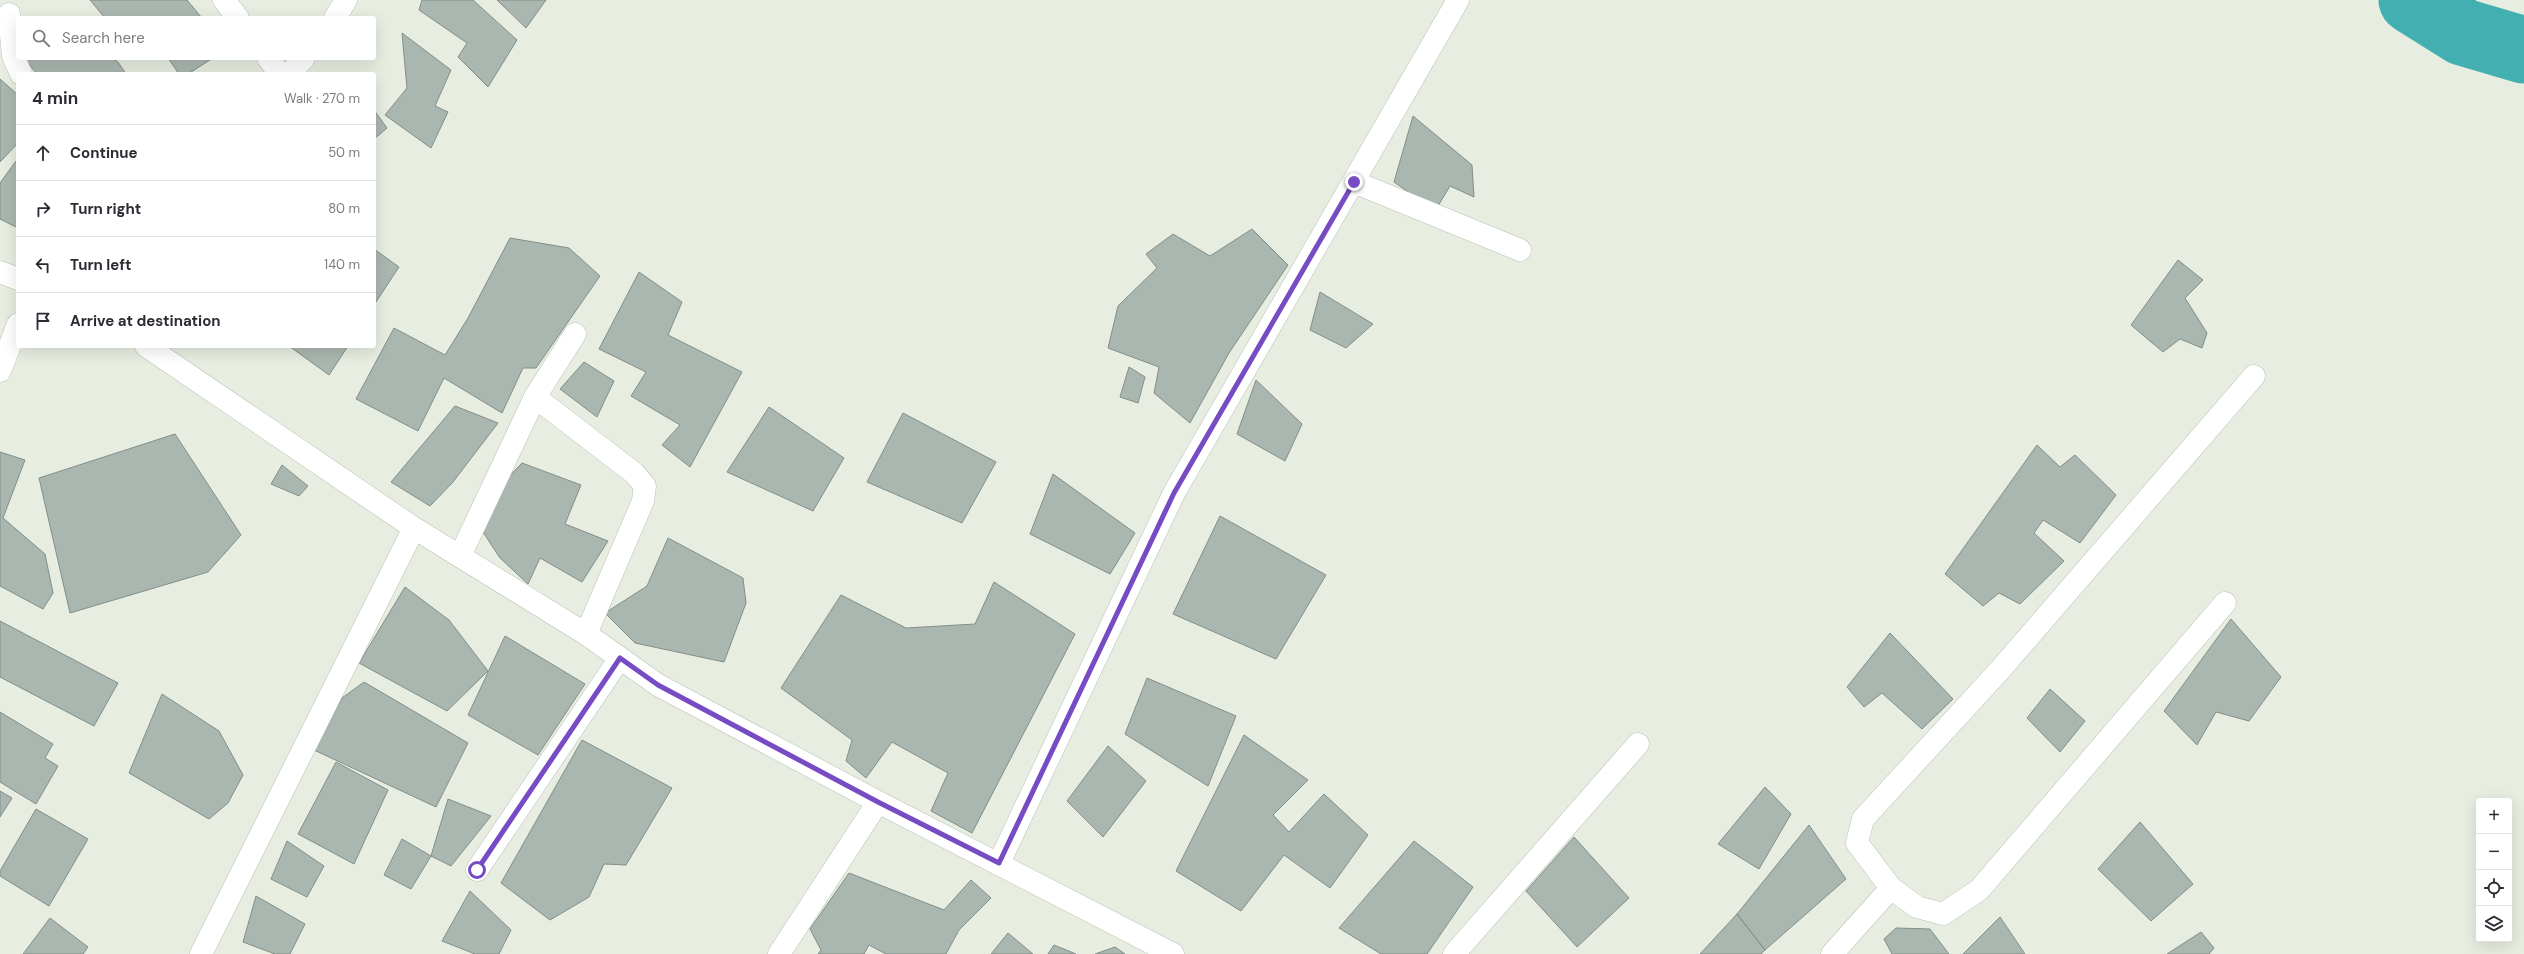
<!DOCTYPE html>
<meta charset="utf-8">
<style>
body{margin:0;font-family:"DM Sans",sans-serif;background:#f2f2f3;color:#2b2b33}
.controls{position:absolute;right:12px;bottom:12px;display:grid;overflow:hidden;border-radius:4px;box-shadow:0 4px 16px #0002}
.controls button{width:36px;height:36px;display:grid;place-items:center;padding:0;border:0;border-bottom:1px solid #e1e1e2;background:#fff;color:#2b2b33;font:20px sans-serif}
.stop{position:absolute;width:12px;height:12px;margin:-9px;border:3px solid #764bc3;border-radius:50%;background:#fff}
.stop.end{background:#764bc3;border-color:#fff;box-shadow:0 1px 4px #0008}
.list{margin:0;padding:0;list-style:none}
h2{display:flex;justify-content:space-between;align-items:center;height:52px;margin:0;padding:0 16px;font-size:17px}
h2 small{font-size:13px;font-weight:400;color:#7c7c81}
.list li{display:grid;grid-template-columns:26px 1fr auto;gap:12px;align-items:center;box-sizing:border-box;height:56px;padding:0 16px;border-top:1px solid #e1e1e2}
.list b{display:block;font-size:15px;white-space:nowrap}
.list em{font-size:13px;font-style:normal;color:#7c7c81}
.icon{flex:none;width:22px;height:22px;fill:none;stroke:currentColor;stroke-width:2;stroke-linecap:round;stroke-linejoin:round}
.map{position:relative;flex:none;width:2524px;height:954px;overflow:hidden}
.search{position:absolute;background:#fff;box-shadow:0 4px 16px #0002;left:16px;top:16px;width:360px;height:44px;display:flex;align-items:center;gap:10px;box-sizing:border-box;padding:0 14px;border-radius:4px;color:#7c7c81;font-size:15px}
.panel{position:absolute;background:#fff;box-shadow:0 4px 16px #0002;left:16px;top:72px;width:360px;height:276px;border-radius:4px}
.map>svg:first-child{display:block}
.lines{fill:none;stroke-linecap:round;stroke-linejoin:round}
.river{stroke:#44afb0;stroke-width:67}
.building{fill:#aab7b0;stroke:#828e87}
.minor-casing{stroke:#bbc1b5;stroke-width:23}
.minor{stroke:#fff;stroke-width:22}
.route{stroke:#764bc3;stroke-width:5}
</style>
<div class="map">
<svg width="2524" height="954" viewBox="0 0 2524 954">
<rect width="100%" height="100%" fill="#e7ede0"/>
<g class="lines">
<path class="river" d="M2412,0L2463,32L2524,50"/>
</g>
<path class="building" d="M90,0H187L202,18H105Z
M422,0H473L517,40L488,87L458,57L467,43L419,10Z
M497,0H546L526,28Z
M402,33L451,70L435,106L448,112L431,148L385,115L407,88Z
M24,58H112L118,62L126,74H37Z
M168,58H213L188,74H179Z
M0,79L18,95V143L0,162Z
M374,110L387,128L374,139Z
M1413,116L1472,165L1474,197L1450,186L1435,211L1394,182Z
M16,161L18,163V228L0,219V183Z
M1252,229L1288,265L1229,353L1190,423L1154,393L1159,367L1108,348L1118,306L1157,268L1146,254L1173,234L1210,256Z
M510,238L569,248L600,276L536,368H523L502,413L444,378L418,431L356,399L394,328L445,355L468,318Z
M374,249L399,267L374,305Z
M2178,260L2203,280L2185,298L2207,333L2202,348L2180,339L2163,352L2131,325Z
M639,272L682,302L668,335L742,372L690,467L662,445L680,425L631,396L646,372L599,349Z
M1320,292L1373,324L1346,348L1310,330Z
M289,346H348L329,375Z
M584,362L614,381L597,417L560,389Z
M1129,367L1145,377L1138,403L1120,397Z
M1256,380L1302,424L1285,461L1237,434Z
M455,406L498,423L453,482L430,506L391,482Z
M769,407L844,458L813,511L727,472Z
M903,413L996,462L962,523L867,482Z
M175,434L241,535L208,572L70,613L39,478Z
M2037,445L2060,467L2075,455L2116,495L2080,543L2043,520L2034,533L2064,561L2020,604L1999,593L1983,606L1945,574Z
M0,452L25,460L3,518L45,554L53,593L43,609L0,586Z
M522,463L581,485L565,524L608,541L582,582L540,558L528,584L500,558L481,529L493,493Z
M282,465L308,486L299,496L271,484Z
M1053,474L1135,533L1110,574L1030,534Z
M1220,516L1326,575L1276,659L1173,614Z
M668,538L743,578L746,603L724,662L635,643L605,613L647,586Z
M994,582L1075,634L972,833L931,811L948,773L892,742L866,778L846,761L852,740L781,688L841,595L906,628L975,624Z
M405,587L449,620L488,671L447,711L359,663Z
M2231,619L2281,677L2249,721L2216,712L2197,745L2164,711Z
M0,621L118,683L94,726L0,677Z
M1890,633L1953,699L1922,729L1882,693L1864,707L1847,687Z
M505,636L585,684L538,755L468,715Z
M1147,678L1236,716L1208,786L1125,734Z
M364,682L468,743L436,807L314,750L342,698Z
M2050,689L2085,721L2060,752L2027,718Z
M162,694L219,731L243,775L228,803L209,819L129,773Z
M0,712L53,744L45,758L58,766L36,804L0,782Z
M1244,735L1308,780L1273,815L1289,832L1324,794L1368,835L1330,888L1284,855L1241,911L1176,871Z
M582,740L672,788L626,865L604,864L589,897L550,920L501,883Z
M1108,746L1146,781L1103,837L1067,801Z
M336,762L388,790L354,864L298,834Z
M1765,787L1791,814L1759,869L1718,844Z
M0,791L12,798L0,817Z
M448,799L491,816L451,866L431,856Z
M36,809L88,839L49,906L0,876V871Z
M2140,822L2193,884L2151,921L2098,869Z
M1809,825L1846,879L1765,950L1737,914Z
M1574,837L1629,898L1577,947L1526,891Z
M402,839L431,856L411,889L384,875Z
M287,841L324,866L307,897L271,879Z
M1414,841L1473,887L1427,954H1381L1339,928Z
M849,873L944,910L971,880L991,898L959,930L946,954H886L869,945L864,954H818L821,950L810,929Z
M470,891L511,930L499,954H475L442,941Z
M256,896L305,924L290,954H275L243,942Z
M1737,914L1765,950L1761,954H1700Z
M2000,917L2025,954H1963Z
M50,918L88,947L83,954H23Z
M1896,928L1930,929L1949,954H1892L1884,939Z
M2201,932L2214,948L2209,954H2167Z
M1008,933L1033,954H991Z
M1054,945L1076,954H1048Z
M1115,947L1125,954H1095Z"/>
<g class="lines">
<defs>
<path id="minor" d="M224,0L238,18
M9,14L13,56L21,74
M335,18L346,0
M268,58L280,74
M289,74L304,58
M1354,182L1520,250
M0,272L18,279
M146,346L414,528L586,634L658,685L878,802L1173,954
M0,371L18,324
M535,397L634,473L645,486L643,501L586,634
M460,556L535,397L575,334
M2225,603L1979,890L1943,914L1917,907L1891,888L1857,843L1863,819L1999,671L2254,376
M999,863L1174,493L1458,0
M477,870L620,658
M201,954L414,528
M779,954L878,802
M1454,954L1638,744
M1832,954L1891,888"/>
</defs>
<use href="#minor" class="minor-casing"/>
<use href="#minor" class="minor"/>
</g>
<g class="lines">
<path class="route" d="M477,870L620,658L658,685L878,802L999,863L1174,493L1354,182"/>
</g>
</svg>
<div class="controls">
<button>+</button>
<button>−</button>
<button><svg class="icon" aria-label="locate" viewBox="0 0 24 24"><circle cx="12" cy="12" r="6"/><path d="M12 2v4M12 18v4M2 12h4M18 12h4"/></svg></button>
<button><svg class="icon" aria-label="layers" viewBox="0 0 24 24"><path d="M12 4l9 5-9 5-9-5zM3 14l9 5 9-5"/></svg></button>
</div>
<div class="stop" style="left:477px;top:870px"></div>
<div class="stop end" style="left:1354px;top:182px"></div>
<div class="search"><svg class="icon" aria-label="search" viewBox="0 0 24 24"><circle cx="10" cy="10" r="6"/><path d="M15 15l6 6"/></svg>Search here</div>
<section class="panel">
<h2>4 min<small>Walk · 270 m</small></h2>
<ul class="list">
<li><svg class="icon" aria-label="ahead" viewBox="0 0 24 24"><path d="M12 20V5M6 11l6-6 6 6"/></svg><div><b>Continue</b></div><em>50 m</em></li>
<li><svg class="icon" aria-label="right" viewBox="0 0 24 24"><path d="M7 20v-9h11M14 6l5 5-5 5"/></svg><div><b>Turn right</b></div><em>80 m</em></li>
<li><svg class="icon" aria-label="left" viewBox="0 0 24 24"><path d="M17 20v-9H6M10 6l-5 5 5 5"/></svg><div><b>Turn left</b></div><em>140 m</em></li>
<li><svg class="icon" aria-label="arrive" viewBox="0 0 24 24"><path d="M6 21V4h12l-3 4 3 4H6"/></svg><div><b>Arrive at destination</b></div></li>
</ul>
</section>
</div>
